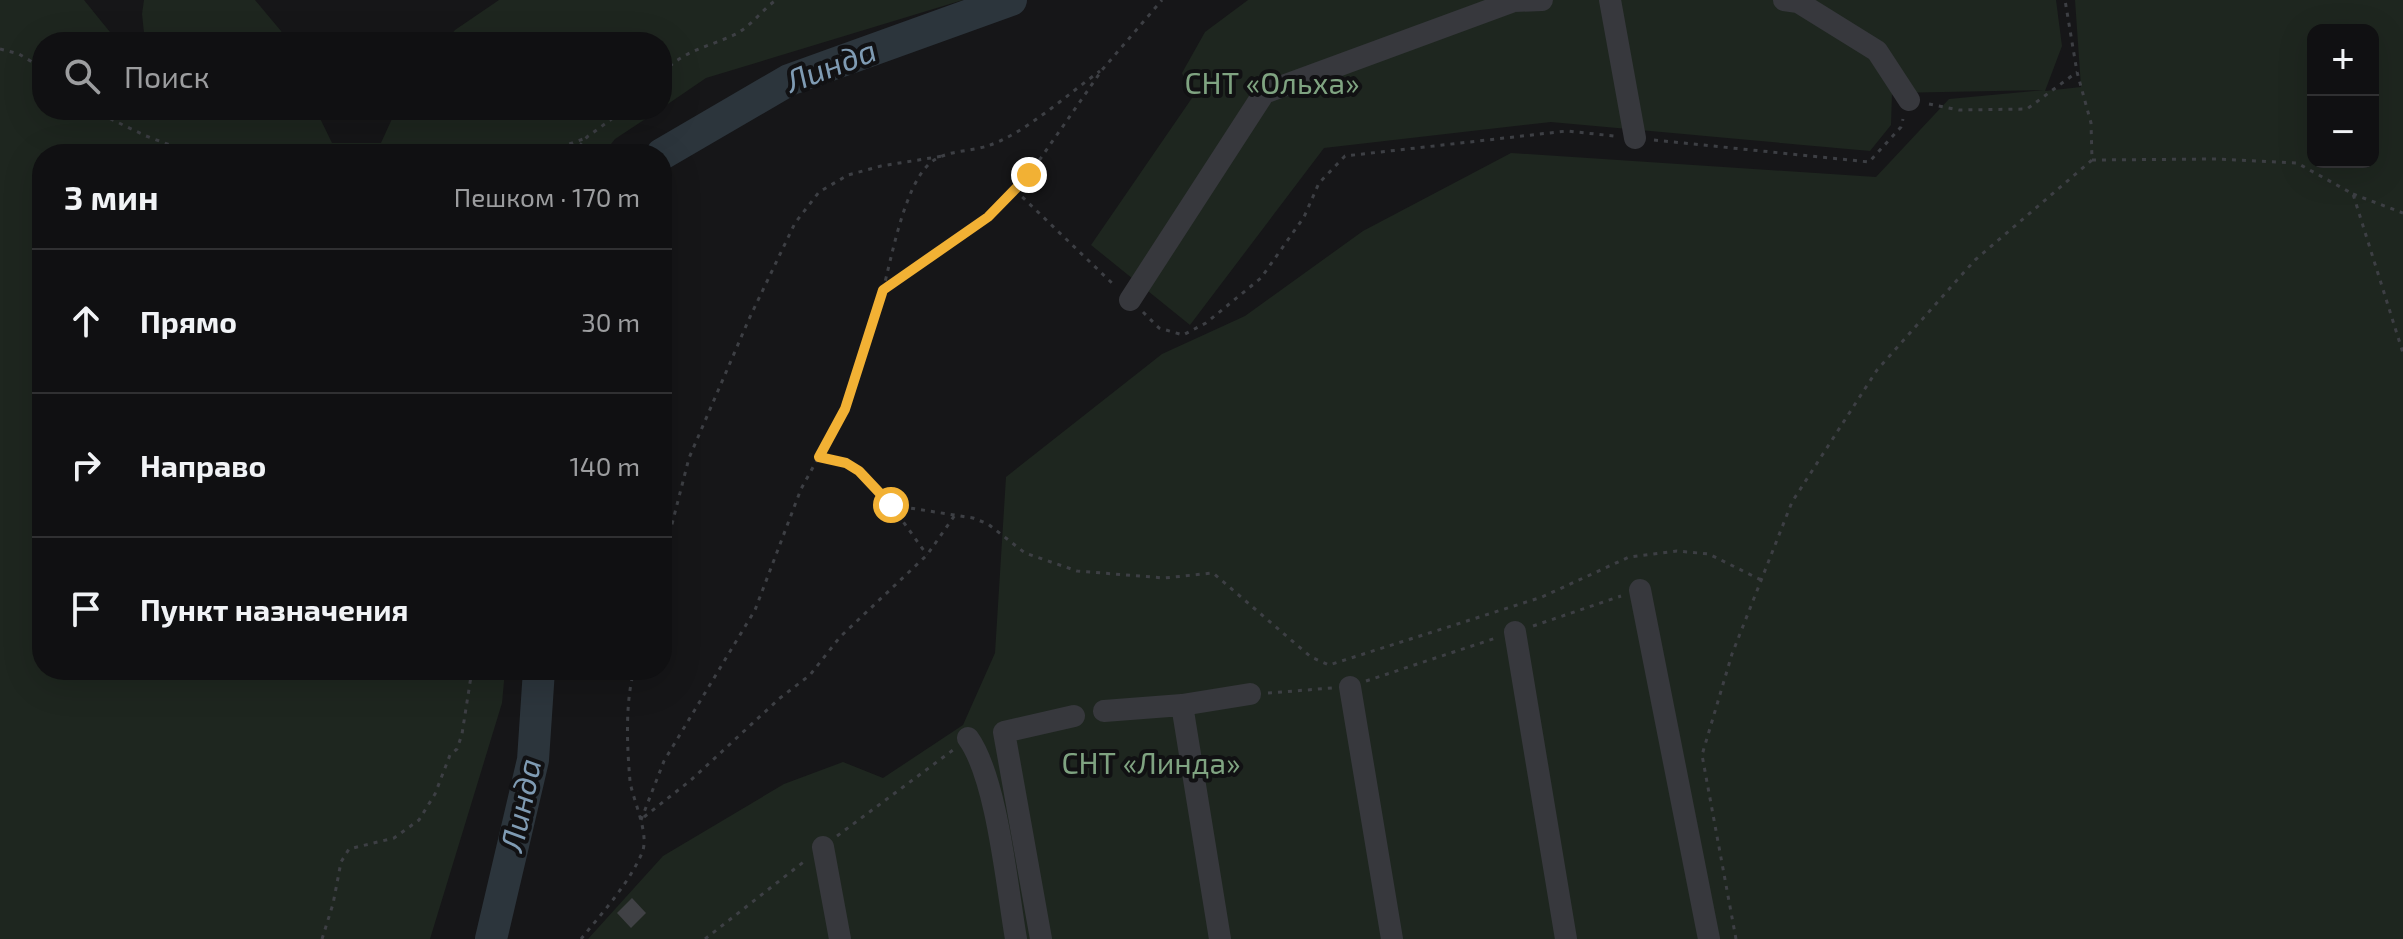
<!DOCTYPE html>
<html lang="ru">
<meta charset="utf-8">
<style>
body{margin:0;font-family:"Exo 2",sans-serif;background:#1e1e20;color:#f1f3f6}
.controls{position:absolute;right:24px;top:24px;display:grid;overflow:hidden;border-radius:16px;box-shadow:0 8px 32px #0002}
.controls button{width:72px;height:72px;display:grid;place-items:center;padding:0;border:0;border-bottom:2px solid #303032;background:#101012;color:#f1f3f6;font:40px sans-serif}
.stop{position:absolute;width:24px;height:24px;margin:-18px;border:6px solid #f2b134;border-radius:50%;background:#fff}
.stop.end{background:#f2b134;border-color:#fff;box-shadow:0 2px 8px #0008}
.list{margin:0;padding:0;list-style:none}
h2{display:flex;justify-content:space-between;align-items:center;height:104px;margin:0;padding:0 32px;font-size:34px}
h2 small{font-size:26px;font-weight:400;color:#9c9d9f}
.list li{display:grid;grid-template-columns:52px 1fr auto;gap:24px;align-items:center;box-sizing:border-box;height:144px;padding:0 32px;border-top:2px solid #303032}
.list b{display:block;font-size:30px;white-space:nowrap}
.list em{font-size:26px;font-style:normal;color:#9c9d9f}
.icon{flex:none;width:44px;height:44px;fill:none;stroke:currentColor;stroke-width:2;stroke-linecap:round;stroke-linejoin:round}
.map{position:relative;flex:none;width:2403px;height:939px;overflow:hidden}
.search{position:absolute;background:#101012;box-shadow:0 8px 32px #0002;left:32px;top:32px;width:640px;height:88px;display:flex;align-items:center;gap:20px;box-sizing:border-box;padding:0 28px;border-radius:32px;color:#9c9d9f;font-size:30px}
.panel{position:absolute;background:#101012;box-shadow:0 8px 32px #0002;left:32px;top:144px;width:640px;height:536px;border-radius:32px}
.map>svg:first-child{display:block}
.green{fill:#1e261f;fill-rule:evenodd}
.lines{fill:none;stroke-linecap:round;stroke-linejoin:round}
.river{stroke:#2c353c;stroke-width:32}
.building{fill:#404145}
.path{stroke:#3d3f44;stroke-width:3;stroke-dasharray:4 6;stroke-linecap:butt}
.minor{stroke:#37383d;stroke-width:22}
.route{stroke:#f2b134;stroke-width:10}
.labels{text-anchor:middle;stroke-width:8;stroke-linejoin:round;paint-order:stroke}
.park-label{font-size:30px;fill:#7fa381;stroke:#111113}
.water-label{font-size:32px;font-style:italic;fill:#7f9bb3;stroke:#111113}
</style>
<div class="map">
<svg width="2403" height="939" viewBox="0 0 2403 939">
<rect width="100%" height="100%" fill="#161618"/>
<path class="green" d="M0,0H84L118,42H42V110H316L332,143H381L396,110H659L615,139L603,154H42V670H505L502,703L430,939H0Z
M144,0H255L281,31L286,42H145L142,14Z
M499,0H963L706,78L662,108V42H445L455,30Z
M1248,0H2056L2062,46L2045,91L2081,87L2075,0H2403V939H588L663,856L784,784L843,762L883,778L963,725L995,653L1006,477L1162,354L1245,316L1363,231L1511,153L1876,177L1949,99L2044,90L1892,93L1891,125L1870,151L1551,122L1324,148L1190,325L1091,245L1192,98L1182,73L1205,32ZM2313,30H2373V162H2313Z"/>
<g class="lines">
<path class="river" d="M662,154L789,80L1011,0
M491,939L533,760L539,670"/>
</g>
<path class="building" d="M632,898L646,913L631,928L617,913Z"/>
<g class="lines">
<path class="path" d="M0,49L19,54L42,68
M662,73C686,49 709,47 736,34C751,26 762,10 776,0
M1929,104L1959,110L2027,109L2077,72
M92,110L146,136L194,154
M1654,140L1869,162L1901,127L1903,119
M541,154L586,138
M573,154L587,137L624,110
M2092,160L2216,159L2297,163L2353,194L2403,353
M1015,190L1114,285
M2353,194L2403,213
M883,290C892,256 904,188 929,164C944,150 969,152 987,146C1023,135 1068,94 1100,71
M1143,312L1159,328L1183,335L1206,323L1261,278L1304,217L1319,183L1345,156L1567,131L1614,136
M819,457L846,463L859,471L891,505L973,518L988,524L1025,553L1077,571L1164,578L1213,573L1311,657L1329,665L1542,597L1629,557L1677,551L1709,554L1761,580
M892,506L927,555
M662,563L689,458L749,319L795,223L819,192L848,175L881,166L943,156
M1533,626L1621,596
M1366,681L1496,638
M1268,693L1332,688
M644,817L691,780L780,698L810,675L840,637L927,555L955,515
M641,820L664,761L755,610L801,489L845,409L883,290L988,217L1029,175L1102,70L1162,0
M837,836L953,750
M322,939L333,904L341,862L349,849L394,838L419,820L435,794L450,755L457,749L462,734L472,670
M581,939C602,913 628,885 642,853C650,834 633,801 630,781C627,746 625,704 634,670
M705,939L806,860
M1736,939L1702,755L1732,654L1792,502L1877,370L1975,260L2092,160L2091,123L2077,72L2065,0"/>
<path class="minor" d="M1610,0L1635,138
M1784,0L1798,2L1877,51L1909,100
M1130,300L1264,93L1514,1L1542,0
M1640,590L1709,939
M1515,632L1566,939
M1350,687L1392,939
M1182,705L1220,939
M1104,711L1182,705L1250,694
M968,738C997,778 1007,887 1016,939
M823,847L840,939
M1041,939L1004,732L1074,716"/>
</g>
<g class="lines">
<path class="route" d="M891,505L859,471L846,463L819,457L845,409L883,290L988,217L1029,175"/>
</g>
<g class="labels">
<g class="park-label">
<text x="1272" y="94">СНТ «Ольха»</text>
<text x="1151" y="774">СНТ «Линда»</text>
</g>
<g class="water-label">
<text transform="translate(831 66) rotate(-21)" y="11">Линда</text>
<text transform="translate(521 805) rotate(-78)" y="11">Линда</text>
</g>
</g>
</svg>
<div class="controls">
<button>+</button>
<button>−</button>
</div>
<div class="stop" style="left:891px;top:505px"></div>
<div class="stop end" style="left:1029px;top:175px"></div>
<div class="search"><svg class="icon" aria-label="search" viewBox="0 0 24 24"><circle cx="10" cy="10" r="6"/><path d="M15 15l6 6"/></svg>Поиск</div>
<section class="panel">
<h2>3 мин<small>Пешком · 170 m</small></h2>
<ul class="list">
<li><svg class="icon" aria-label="ahead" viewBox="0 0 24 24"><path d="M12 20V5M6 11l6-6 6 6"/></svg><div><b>Прямо</b></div><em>30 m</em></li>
<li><svg class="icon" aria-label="right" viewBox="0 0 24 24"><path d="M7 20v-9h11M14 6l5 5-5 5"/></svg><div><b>Направо</b></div><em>140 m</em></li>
<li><svg class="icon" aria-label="arrive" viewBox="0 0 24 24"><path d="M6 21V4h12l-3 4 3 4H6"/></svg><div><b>Пункт назначения</b></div></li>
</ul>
</section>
</div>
